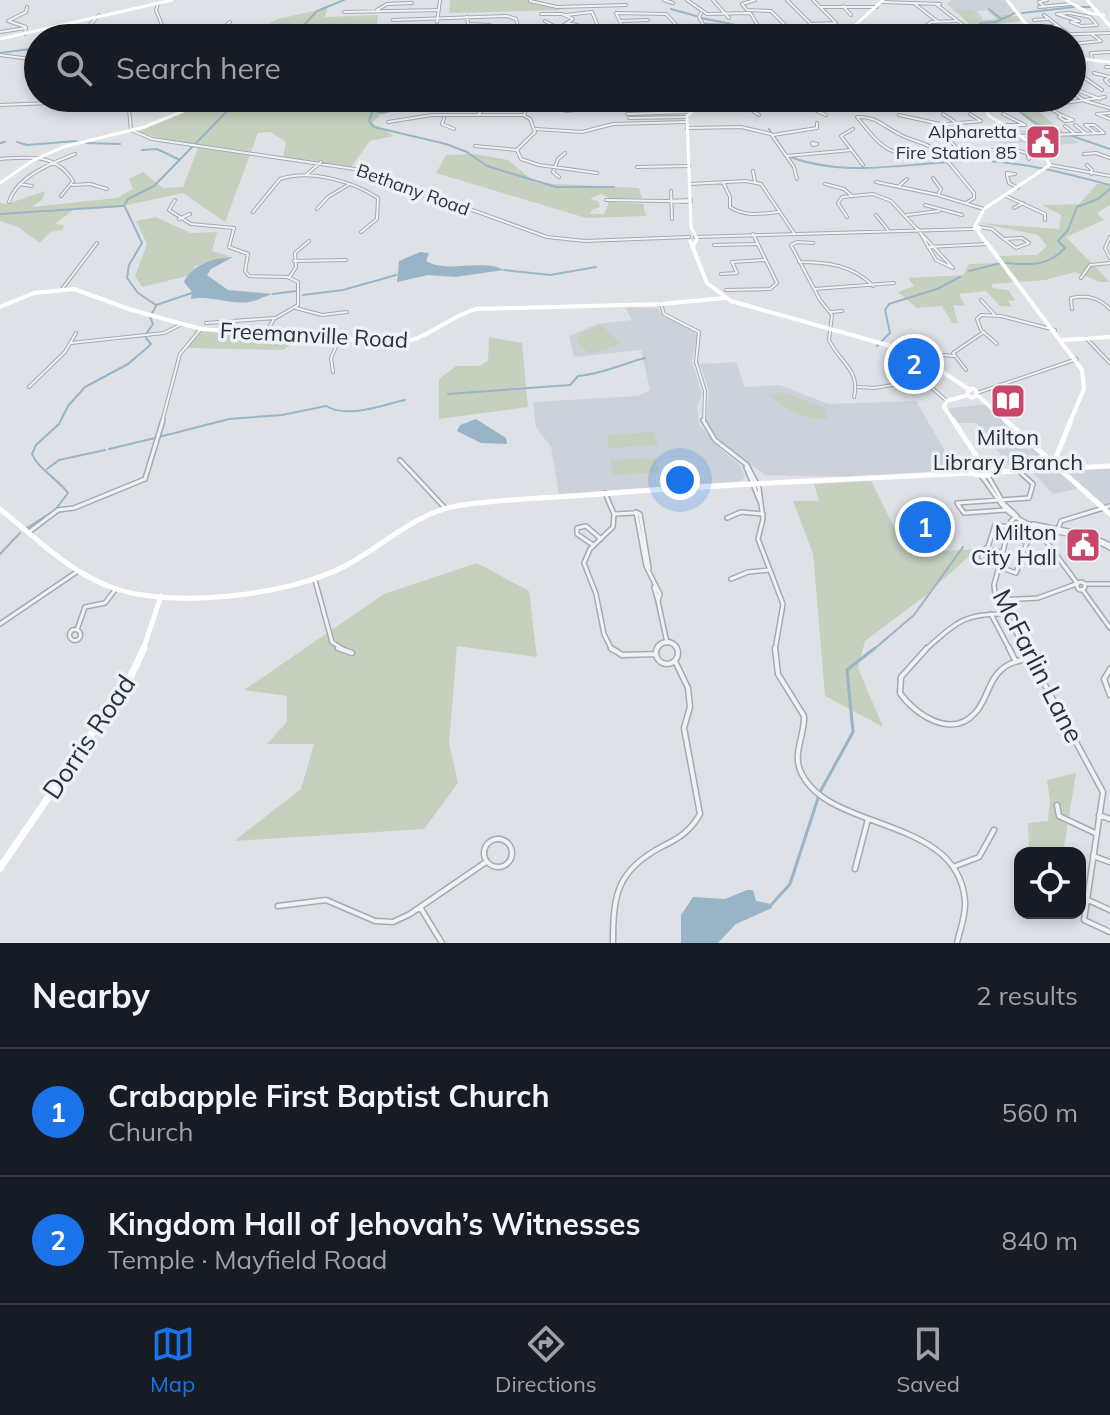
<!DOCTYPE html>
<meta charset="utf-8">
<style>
body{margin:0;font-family:Mulish,sans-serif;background:#242831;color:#f1f3f6}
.controls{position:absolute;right:24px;bottom:24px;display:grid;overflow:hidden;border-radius:16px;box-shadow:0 4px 12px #0003}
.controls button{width:72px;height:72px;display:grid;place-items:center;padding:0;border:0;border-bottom:2px solid #363941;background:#171b24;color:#f1f3f6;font:40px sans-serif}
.you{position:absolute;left:680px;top:480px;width:28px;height:28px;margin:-20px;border:6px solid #fff;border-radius:50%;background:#1a73e8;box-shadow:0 0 0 12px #1a73e833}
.badge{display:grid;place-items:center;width:52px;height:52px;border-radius:50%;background:#1a73e8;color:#fff;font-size:26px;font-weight:700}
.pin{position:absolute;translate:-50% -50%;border:4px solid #fff;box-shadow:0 2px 8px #0006}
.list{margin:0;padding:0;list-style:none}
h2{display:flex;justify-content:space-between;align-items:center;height:104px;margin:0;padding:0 32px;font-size:34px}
h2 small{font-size:26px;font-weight:400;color:#9ea1a6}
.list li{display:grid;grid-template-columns:52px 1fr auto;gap:24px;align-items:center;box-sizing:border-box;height:128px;padding:0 32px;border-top:2px solid #363941}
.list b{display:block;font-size:30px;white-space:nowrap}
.list p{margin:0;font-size:26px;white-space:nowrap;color:#9ea1a6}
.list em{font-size:26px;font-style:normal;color:#9ea1a6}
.icon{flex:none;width:44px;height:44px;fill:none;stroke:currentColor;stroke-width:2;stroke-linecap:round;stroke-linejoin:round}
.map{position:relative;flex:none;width:1110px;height:943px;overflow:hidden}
.search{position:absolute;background:#171b24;box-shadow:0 4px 12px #0003;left:24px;right:24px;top:24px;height:88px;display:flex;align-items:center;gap:20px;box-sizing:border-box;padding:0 28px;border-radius:44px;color:#9ea1a6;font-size:30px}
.sheet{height:360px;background:#171b24}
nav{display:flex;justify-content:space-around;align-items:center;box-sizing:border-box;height:112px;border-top:2px solid #363941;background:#171b24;font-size:22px;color:#9ea1a6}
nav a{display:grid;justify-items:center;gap:4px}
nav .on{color:#1a73e8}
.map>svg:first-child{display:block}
.built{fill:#ccd2d9}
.green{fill:#c6d0bf}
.water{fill:#99b4c6}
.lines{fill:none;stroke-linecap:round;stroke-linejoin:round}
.stream-far1{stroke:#99b4c6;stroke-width:2}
.stream{stroke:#99b4c6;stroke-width:3}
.street-far2-casing{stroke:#a4aab1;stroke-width:4}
.street-far1-casing{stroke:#a4aab1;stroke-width:6}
.street-casing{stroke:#a4aab1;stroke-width:7}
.street-far2{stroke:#f0f3f5;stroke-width:2}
.street-far1{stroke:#f0f3f5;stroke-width:3}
.street{stroke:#f0f3f5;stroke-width:4}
.secondary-far3{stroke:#fff;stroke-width:3}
.secondary-far2{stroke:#fff;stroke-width:4}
.secondary-far1{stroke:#fff;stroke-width:5}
.secondary{stroke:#fff;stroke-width:7}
.labels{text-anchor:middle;stroke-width:7;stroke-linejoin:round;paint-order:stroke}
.far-poi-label{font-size:18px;fill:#28323d;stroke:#edf1f5;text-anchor:end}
.far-street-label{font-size:18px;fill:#28323d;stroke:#edf1f5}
.street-label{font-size:22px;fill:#28323d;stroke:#edf1f5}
.poi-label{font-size:22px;fill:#28323d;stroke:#edf1f5}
.near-street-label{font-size:26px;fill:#28323d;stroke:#edf1f5}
</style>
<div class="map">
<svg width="1110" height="943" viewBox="0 0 1110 943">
<rect width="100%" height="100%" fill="#dee2e7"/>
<path class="built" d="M952,0H1005L1017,12L999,15L991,10L977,11L984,21L972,20L955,12L947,4Z
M1058,128L1079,143L1036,147L1029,142L1000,144L995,139L1021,137L1014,131Z
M625,307L658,308L662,315L687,326L697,335L692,361L702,394L697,407L699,424L717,446L741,466L745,477L741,481L559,494L551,447L536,427L533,402L638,396L650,390L641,350L574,357L569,336L597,324L632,320Z
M736,362L745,387L780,385L828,404L916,401L956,470L849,477L765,475L725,447L706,422L709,392L700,364Z
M986,404L1059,469L1110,465V512L1081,488L1053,494L1029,468H1011L977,423H955L946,409Z"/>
<path class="green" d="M450,0H536L562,10L449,13Z
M327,8L325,17L378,15L375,38H293L306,34L309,29L306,26C292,28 272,32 258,30L278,19Z
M954,9L973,10L977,15L973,16L982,20L977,21L997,19L986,10L999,15L1017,13L1011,16H1018L1022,21L988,25L983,30L975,28L969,35L958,38L972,27Z
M1000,98H1023L1058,128L1040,129Z
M273,103L387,108L372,123L394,136L370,141L351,167L283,157L286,142L271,132L258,133L225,222L183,193L128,205L73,210L55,224L64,225L63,230L50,232L40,243L18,227L0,221V203L7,204L45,191L43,199L32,207L117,198L133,189L129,179L143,172L163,188L183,187L198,148L137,132L188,110L210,112Z
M475,154L508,160L536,183L639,188L642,198L612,199L601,194L590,199L598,201L600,207L592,210L590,214H604L609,202L643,204L646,216L586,218L436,173L446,155Z
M1110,183V205L1097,213L1104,220L1066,237L1110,282H1100L1075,272L1045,280L991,284L993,288L1008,290L1015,300L1008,301L1012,307L1000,306L986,291L959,294L965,306L953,305L958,323H952L942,306L917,308L898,292L914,286L908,278L963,275L969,264L999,263L995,256L1037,255L1047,246L1038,235L979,223L1059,229L1061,215L1042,205L1079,204L1097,184Z
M156,217L190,233L217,232L212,251L229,256L195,266L191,275L142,287L135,276L147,244L136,221Z
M601,325L621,344L589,354L577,340L580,333Z
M196,328C233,332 269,330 306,335L283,350L188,348Z
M489,337L522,343L528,407L439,419V379L456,366H479L488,361Z
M782,392L825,408L827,418C812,423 782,408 771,396Z
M654,432L658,445L609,448L607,435Z
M656,458L660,472L613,475L610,460Z
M871,481L907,553L977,549L925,596L865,641L858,668L883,727L825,696L813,554L793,501H819L814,484Z
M477,563L529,591L537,657L457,646L449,743L458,783L424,829L234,841L301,789L314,744H267L287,722V696L244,690L384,594Z
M1076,773L1063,853H1029L1028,823L1048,821L1050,801L1047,780Z"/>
<path class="water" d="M420,252L429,253L426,261C449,274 482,258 504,270L455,277L428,275L397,282L399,261Z
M233,257L211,269L207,275L228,290L273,294C265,296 257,301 249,302C228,305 212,295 191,299L192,292L184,282C192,264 214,258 233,257Z
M476,419L506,438L507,444L481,443L457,431L460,425Z
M747,890H753L756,901L772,904V908L736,924L718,943H681V915L693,897L725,899Z"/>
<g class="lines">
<path class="stream-far1" d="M1080,7H1090
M671,9L696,16
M989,9L1000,18
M1022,13L1074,7
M701,18L786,35
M303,26L317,11L344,0
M848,34H868
M874,34L920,38
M788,35L843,34
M959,38L980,27V23L996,22L1015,13
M0,53L38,48
M1003,98L1035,123L1060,132
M241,102L271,99
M352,106L383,113L440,98
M372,112L369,121L374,127L446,144L467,152L487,166L556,187H614
M769,129L779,144
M1069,135L1110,149
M17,142L27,145L76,141
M0,143L5,142
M86,143L120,144
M142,150L157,149L178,159
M787,156C851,180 911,161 976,161C1022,161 1067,174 1110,185
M124,206L128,199L154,186L240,98
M125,207L142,243L129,265L127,278L138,293L156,305
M0,214L123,206
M1005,263C1029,265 1048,267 1065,248L1058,241L1068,230L1077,207L1098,199L1110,189
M504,270L550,275L596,267
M969,271L1001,263
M273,294L296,291
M303,295L343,290L396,275
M156,305L192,293
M146,334L153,324L150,317L156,306
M877,346L890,333L885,310L889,304L937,289L960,277
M448,394L570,385L578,376C602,374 622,364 645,358
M159,437L229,419L282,415L326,406C349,419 381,405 405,400
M109,449L155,438
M47,469L59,460L105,450
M27,528L55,510L68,493C58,479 38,469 32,454L36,445L59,424L68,406L85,387L128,364L148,347L151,344L146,338
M0,554L20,533
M873,650L914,615L963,547"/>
<path class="stream" d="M772,904L790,884L820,792L853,732L847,670L875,648"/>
<defs>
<path id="street-far2" d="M664,0L673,3
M687,0L707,14L750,13
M713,0L729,18
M787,0L820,33
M530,1L557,7L626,5
M882,2L940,4
M915,4L937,21
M936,4L963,25L941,38
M843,6L851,15
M820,7H877
M1039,7L1071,4
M1045,7L1039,2L1047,0
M746,9L742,4L755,0
M377,10L387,4L412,3
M747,10L771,11L785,25
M344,12L439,10
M701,13L699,17L704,26
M1070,13L1090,17L1097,25L1081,26L1071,22L1079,21L1057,14Z
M751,14L758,26
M1044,15L1070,35
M467,17L468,24L490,25
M393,20L507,16L516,19L519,30L472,34
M1034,20L1047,19
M545,21L563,31H600L592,12L566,15
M620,21L648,20
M437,22L440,0
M567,23L577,25
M810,24L836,23L813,0
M703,25L731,26
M732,26H735L732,27Z
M1042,26H1058
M88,27L99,15
M854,28L915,30L957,38
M335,29L354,32L364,38
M624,30L653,29
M867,30L878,38
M921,30L931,22L957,21
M0,32L26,28
M1017,32H1037
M25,34L26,27L8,21L26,12L27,7
M391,35L413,34L422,38
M418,35L443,34
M1044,35L1110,33
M224,36L233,37
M145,38L162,25L156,10L158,4
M183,38H193
M212,38L226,35L223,28L230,22
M527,38L561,27L573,19L562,14H541
M632,38L624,30L616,13L666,14L681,30L708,31
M975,38L981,34
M1004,38L990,28L1006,27L1024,38
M1072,44L1101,41L1093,35
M0,55L38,60
M1092,60L1091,53L1110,52
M1106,67H1110
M1072,69L1102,90
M1094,73L1110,77
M1110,77L1105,80L1110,85
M1072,88L1100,99
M1072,92L1085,101L1110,108
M128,98L131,130L152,139L361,170L547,237L585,241L689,237
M788,98L826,115
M962,98L988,104
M1033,98L1061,115
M1055,98L1064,103L1105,97
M736,99L759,115
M874,99L880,105
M842,100L848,106
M937,100L955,107L973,101
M804,104L903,98L912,104
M0,105L129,100
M733,107L764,100L787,110
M566,111L629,103L693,109
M1110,113L1097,114L1110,119
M627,114L689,112
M943,114L955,122
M970,114L981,121
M1003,114L1025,125H1004
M478,115L490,101L514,98
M524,115L528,106
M899,115L940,124
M1061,115L1073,120L1065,121L1059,117Z
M857,117C876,116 883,126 899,134C913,142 927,142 941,153C890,155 889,157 857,117Z
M444,118L442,124L454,129
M629,118L687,117
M388,122L432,115H523L530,119L535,132L517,150L521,159L539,165L597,173
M1075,125L1085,133
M1065,126L1074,133
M687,128L741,127L771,134L794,167L797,179
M536,129L582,132L613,124L687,122
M853,129L841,136L863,165
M1096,133L1085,125H1094L1104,133
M773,135L817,128V123
M1021,136L1104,133
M812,143L817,144L813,145Z
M475,146L517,150
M958,150L938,125L981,121
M941,153L974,193V198L966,203
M941,153L1012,149L1027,153L1029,159
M1084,154L1096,153L1110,158
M787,156L852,150
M0,159C29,157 56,153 73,181L61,196
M1050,165L1110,176
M1087,165L1092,170L1091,174
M637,167L689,166
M753,171L755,182
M1007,173L1015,174L1007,175Z
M306,175L321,162
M1007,175L1009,183L1018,188
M559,177L553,172L558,159L565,153
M933,178L941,189L938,195
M723,182L730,197V207C745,217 761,214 778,212
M876,182L938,195L984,209
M20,184L32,186
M690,184L746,181L761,184L794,233
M825,184L844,189L852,196
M72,185L90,184L107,189
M899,186L907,179
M671,191L672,219
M1006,196L1045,214V220
M175,200L169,210L191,224L234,228L229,247L248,254L245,271L249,276L288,277L298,282V305L274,319L267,331
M606,200L665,201
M691,200L665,201L691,202
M9,202C17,176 52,163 75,154
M925,205L962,215
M1014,208L1023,203
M317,209L328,197L348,185
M253,212L280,179C310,169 352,181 378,198L377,219L361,232
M876,215L888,230
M907,215L939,211
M847,217L838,203L842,197L873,194L891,201L953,268L936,260L918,229
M179,219L190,214
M979,227L992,229L1004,239
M695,237L974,229
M1110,237L1105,248L1110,258
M1022,238L1029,243L1016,248L1004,239Z
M813,243L797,242L791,245L820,300L832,315L829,340C839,362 861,370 854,397
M714,245L757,244
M928,247L988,244
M294,261L346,260
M799,262C827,262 853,265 873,286
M721,274L737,273L732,262L765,260
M289,278L296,267L295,253L309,241
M1081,278L1090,265L1110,263
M62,289L97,243
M814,289L894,283
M726,290L770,289L777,283L753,234
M981,300L994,314
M661,304L664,314L699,332L696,362L705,391L704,422
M296,308L322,315L347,312
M1072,309L1071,298C1087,295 1098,297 1110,309
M831,312L842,311
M206,323L275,318
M1086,338L1110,363
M71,343L164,333L182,324
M997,344L981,330L977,319L981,315L1001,316L1055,330
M942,355L954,356
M966,370L953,353L984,332
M333,372L331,358L340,338
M29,387L65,352L76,333
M858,387L874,388L923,380L947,401
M977,393L1077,359
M162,422L180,354L200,330"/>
<path id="street-far1" d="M703,420L715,440L747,465L759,488L763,519L758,539L783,604L775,650
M400,460L445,508
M746,467L761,504
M988,476L1004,504L1016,515
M982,477C993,490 1000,507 1014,516C1043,536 1080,530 1110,548
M605,493L614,514L613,527L590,549L584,563L596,594L604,634L612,650
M1006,510L964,513L957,503L1029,498L1033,484L1021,473
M636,512L646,566L660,594L658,601L667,643
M636,512L640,514L649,568
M614,514L634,513
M1017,516L1011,521L994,585L995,594L1026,650
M727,518L741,512L763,514
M1033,524L1089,535L1110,545
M1058,529L1061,521L1110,506
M1047,531L1046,541L1077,583
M29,532L58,510L74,508L145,479L163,420
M1027,542L1028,528
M593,545L577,534V528L586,526L601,539
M988,547L995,525L1010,527
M982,557L986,548L1003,553
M1000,567L1016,573L1027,542L1009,537
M731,579L748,572L770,570
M315,580L332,642L344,650
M1077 586a4 4 0 1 1 8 0a4 4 0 1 1-8 0Z
M1086,584H1110
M654,587L658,601
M1082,589L1110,628
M1000,600L1038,598L1076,584
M991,614L1010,650
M0,624L78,571
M69.5 635a5.5 5.5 0 1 1 11 0a5.5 5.5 0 1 1-11 0Z
M77,630L85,607L105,603L115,590
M925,650C956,623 963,613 1006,614"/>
<path id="street" d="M656 653a11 11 0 1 1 22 0a11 11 0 1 1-22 0Z
M338,648L352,653
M611,648L622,655L656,654
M775,648L778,674L804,716C805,734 793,752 800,770C825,833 958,814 965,901C966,916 960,929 957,943
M927,648L901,677L900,693C915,715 952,739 975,713C987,701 988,681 1001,670C1009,662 1019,661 1030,658
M1009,648L1015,660
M1025,648L1103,792
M1110,669L1104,679L1110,695
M1103,792L1084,920L1110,932
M1057,805L1059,816L1095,833
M1099,815L1110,819
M484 853a14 14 0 1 1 28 0a14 14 0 1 1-28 0Z
M1093,856L1110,862
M953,867L979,857L994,830
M855,869L868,819
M1088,900L1110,910
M278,906L326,900L375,921L393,922L410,914L486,862
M420,907L442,943
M613,943C613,894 617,870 663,846C680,838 691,830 700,814L684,728L690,707L688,688L675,661"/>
</defs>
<use href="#street-far2" class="street-far2-casing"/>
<use href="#street-far1" class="street-far1-casing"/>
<use href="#street" class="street-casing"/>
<use href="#street-far2" class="street-far2"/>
<use href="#street-far1" class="street-far1"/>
<use href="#street" class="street"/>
<path class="secondary-far3" d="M1007,0L1025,23L1048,38
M1066,0L1089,13L1104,15
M1087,0L1110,26
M841,38L883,0
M0,39L172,0
M1072,58L1110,62
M0,183L32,161L63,147L144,127L216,98
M975,226L984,209L1050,165L1040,149L988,115L987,106L997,98
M975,226L979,227L980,229H974Z
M976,229L988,245
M690,241L692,245
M694,245L697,239L691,227L687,116L699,106L732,98"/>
<path class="secondary-far2" d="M691,243L707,283L731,301L894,347L929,363L970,390
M987,243L1082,370L1084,389L1070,422
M0,307L34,293L74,289L132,310L201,329L399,343C428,339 448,317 476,309L661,304L725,298
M1063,340L1110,337
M967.5 393a4.5 4.5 0 1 1 9 0a4.5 4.5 0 1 1-9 0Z
M977,395L1008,422
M954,422L944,407L947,401L968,395"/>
<path class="secondary-far1" d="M953,420L983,466
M1005,420L1110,514
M1053,465L1071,420
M967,471L979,466L995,470
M0,509C34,536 67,570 108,586C167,610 289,596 345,566C383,546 417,511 462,505C503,499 546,498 588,495C715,484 842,480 969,473L985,476L997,472L1110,466
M143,650L161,596"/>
<path class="secondary" d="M0,868L131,676L144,648"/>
</g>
<defs>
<symbol id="civic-square" viewBox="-11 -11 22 22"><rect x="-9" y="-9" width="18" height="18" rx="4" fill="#c94569" stroke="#edf1f5"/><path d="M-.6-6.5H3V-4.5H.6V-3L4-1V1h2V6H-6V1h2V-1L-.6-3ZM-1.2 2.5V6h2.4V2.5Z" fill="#fff"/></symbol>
<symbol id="library-square" viewBox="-11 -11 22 22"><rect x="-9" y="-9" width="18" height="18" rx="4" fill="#c94569" stroke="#edf1f5"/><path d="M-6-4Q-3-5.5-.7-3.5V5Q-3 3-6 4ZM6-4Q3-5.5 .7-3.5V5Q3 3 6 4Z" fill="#fff"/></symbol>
</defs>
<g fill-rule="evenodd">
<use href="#civic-square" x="1023" y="122" width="40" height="40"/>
<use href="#library-square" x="988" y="381" width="40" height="40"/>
<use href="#civic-square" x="1063" y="525" width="40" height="40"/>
</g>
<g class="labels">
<g class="far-poi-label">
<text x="1017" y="138">Alpharetta<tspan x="1017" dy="21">Fire Station 85</tspan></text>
</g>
<g class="far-street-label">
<text transform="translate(413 190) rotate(20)" y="6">Bethany Road</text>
</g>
<g class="street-label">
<text transform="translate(314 335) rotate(3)" y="8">Freemanville Road</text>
</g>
<g class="poi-label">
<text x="1008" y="445">Milton<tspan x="1008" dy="25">Library Branch</tspan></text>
<text x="1057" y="540" text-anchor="end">Milton<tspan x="1057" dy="25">City Hall</tspan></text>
</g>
<g class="near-street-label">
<text transform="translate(1038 666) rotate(63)" y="9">McFarlin Lane</text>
<text transform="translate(89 737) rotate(-56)" y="9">Dorris Road</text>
</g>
</g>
</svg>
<div class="controls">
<button><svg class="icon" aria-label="locate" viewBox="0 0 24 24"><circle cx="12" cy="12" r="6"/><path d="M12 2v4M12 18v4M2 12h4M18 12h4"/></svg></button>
</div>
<div class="you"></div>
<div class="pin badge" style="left:925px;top:527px">1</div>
<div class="pin badge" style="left:914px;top:364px">2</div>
<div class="search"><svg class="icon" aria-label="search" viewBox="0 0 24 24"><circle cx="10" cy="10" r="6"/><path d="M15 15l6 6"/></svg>Search here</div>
</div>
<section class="sheet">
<h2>Nearby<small>2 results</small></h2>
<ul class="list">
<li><span class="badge">1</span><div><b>Crabapple First Baptist Church</b><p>Church</p></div><em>560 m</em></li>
<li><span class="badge">2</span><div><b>Kingdom Hall of Jehovah’s Witnesses</b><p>Temple · Mayfield Road</p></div><em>840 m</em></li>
</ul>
</section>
<nav>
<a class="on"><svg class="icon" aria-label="map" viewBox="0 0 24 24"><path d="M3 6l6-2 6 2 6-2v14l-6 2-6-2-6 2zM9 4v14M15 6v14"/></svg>Map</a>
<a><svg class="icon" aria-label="directions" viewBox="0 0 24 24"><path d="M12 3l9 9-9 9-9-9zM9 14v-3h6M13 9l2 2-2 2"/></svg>Directions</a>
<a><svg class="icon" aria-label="saved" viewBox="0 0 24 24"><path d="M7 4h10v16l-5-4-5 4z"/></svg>Saved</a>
</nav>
